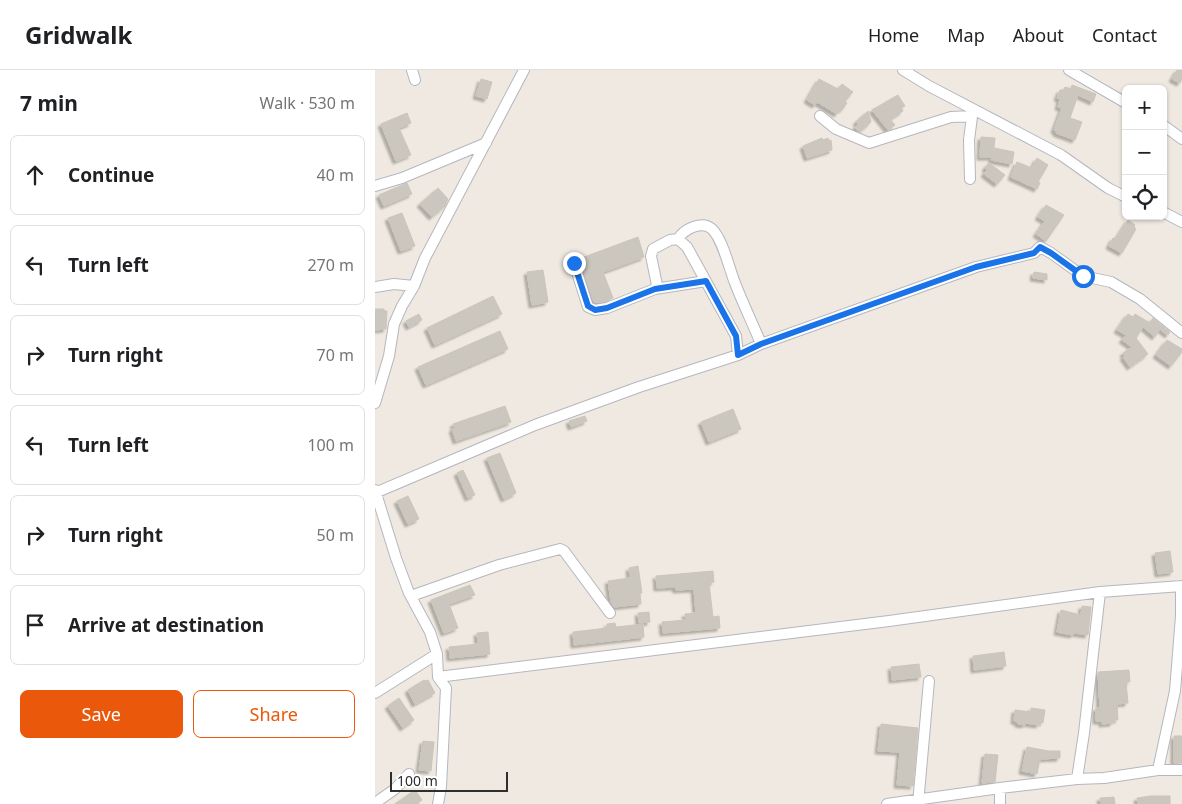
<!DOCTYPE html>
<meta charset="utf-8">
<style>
body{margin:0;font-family:"Noto Sans",sans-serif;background:#f2f2f2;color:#202124}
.controls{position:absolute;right:15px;top:15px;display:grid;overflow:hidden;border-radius:8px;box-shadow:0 1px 4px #0004}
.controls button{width:45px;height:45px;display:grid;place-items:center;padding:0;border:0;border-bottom:1px solid #e0e0e0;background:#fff;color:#202124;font:25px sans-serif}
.scale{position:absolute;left:15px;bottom:12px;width:118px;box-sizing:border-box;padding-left:5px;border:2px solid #2e2e2e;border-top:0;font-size:14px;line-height:18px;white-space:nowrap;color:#2e2e2e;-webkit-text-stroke:4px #fff;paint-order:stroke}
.stop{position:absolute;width:15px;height:15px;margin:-11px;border:4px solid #1a73e8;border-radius:50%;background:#fff}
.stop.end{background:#1a73e8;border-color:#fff;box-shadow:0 1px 5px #0008}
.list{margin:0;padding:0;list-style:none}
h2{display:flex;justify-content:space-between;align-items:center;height:65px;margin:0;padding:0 20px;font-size:21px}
h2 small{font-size:16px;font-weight:400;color:#757577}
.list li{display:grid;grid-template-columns:32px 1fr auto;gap:15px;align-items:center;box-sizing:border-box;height:80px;margin:0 10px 10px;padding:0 10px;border:1px solid #e0e0e0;border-radius:8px}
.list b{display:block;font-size:19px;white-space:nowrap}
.list em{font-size:16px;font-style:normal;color:#757577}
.actions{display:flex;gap:10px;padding:15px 20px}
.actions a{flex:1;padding:11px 0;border:1px solid #ea580c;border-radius:8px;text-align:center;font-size:18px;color:#ea580c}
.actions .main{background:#ea580c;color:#fff}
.icon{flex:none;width:28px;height:28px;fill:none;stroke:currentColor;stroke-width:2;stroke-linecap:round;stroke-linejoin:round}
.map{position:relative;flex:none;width:807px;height:734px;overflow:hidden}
header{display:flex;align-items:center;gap:30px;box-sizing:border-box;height:70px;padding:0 25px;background:#fff;border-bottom:1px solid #e0e0e0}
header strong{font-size:24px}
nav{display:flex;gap:28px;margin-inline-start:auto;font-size:18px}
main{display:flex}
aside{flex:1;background:#fff}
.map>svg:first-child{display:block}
.building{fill:#cbc7bf;stroke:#cbc5ba;filter:url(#shadow)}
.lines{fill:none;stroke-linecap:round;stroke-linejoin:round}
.minor-casing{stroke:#b4b7c1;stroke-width:12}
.minor{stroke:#fff;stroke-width:10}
.route{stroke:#1a73e8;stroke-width:6}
</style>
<header>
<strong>Gridwalk</strong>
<nav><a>Home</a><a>Map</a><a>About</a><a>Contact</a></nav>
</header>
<main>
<aside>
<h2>7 min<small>Walk · 530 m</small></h2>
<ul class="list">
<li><svg class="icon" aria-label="ahead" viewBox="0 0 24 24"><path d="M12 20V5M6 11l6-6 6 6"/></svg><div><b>Continue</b></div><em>40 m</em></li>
<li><svg class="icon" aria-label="left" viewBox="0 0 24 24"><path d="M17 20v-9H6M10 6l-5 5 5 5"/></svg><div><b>Turn left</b></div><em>270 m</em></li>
<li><svg class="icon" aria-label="right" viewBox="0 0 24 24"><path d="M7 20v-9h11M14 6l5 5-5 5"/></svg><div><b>Turn right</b></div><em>70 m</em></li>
<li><svg class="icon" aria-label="left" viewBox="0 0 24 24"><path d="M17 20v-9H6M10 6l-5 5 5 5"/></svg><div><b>Turn left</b></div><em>100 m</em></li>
<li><svg class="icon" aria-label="right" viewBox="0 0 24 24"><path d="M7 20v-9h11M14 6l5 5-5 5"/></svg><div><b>Turn right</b></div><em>50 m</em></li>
<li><svg class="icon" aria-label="arrive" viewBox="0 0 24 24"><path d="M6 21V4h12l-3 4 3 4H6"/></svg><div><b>Arrive at destination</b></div></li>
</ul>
<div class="actions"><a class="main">Save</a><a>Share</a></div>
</aside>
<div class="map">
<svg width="807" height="734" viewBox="0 0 807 734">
<defs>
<filter id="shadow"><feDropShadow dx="-3" dy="3" stdDeviation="1" flood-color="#0004"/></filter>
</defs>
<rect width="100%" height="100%" fill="#efe9e1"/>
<path class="building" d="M802,0H807V9L805,13L797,9Z
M106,9L117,12L112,29L101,26Z
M444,9L463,19L467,14L478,22L470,31L472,33L467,40L466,38L462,44L442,32L440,35L432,30Z
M697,15L721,24L718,32L703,25L695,48L707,52L700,70L681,63V61L679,60L687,38L683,37L685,29L682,28L685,20L688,21L690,17L696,19Z
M523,25L530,36L526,38L528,41L515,49L520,55L513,60L497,40Z
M493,41L496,52L485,62L480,58L483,54L481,52Z
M32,43L36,53L24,58L36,85L21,91L6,54Z
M606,67L620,68L619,78L639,82L637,94L616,90L618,87H605Z
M447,68L448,70L453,68L454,71L456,70L457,80L432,88L428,76Z
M662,88L673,95L663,112L665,113L662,119L636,107L642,92L657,98Z
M614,93L630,105L622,114L609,104L612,100L610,98Z
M32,113L37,124L9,136L4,125Z
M63,118L73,129L70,136L57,147L45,134Z
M671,135L689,145L671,171L661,164L670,151L663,147Z
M27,143L40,176L26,181L13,148Z
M753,150L760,155L759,157L761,159L747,183L734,176L738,168L741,169Z
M263,167L269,187L228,202L238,228L229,232H219L204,189Z
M168,200L173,232L157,235L152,202Z
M659,202L672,204V210L658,208Z
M118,226L127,244L60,275L52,258Z
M0,239H9V241H12L11,259L0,260Z
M44,244L47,250L34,257L31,251Z
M753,244L758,247L760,244L775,253L778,248L795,262L793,265L785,259L780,267L768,257L761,268L773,284L755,297L748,287L750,286L748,283L757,277L747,270L751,265L742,260Z
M125,261L133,279L51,315L43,297Z
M792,270L807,279V282L796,296L781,285Z
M130,336L136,352L81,371L77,359L80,358L78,354Z
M358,339L366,359L334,372L326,352Z
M210,346L212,351L196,357L194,351Z
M125,383L141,423L129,429L112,388Z
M88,400L100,425L93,428L82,403Z
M33,426L44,449L33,454L22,431Z
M795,481L798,502L783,504L780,483Z
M263,496L267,523H265L266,534L239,537L236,532L233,511L255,508L254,498Z
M338,501L339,512L334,513L338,547L344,546L345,558L288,563L287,552L311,550L310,544L321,543L319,519L301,520L300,517L282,518L281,506Z
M95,515L100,525L74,534L83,558L69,563L56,530Z
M707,536L716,537L713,565L699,563L698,565L682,562L686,540L706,545Z
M274,542L275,552L264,553L263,543Z
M240,553L241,557L268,554L269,567L199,575L198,562L232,558V554Z
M113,562L115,584L75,588L74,577L103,574L102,563Z
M629,582L631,596L599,600L598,586Z
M544,594L546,607L517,610L516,597Z
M754,600L755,612H751L753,633L742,634L743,650H738V653L727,654V651H721V638H725L723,602Z
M49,610L50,611L53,610L60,623L40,634L33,620Z
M24,628L39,650L28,658L13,636Z
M656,638L670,640L668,653L664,652V655L650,653V655L643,654V652L639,651L640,640L656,642Z
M506,654L543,658L538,716L522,715L525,682L503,681Z
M799,666H807V693H799Z
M48,671L59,672L56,701L44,700Z
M652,677L674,681H685V688L665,689L662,704L647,701Z
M610,684L623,685L620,712L607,713Z
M40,720L47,730L41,734H20Z
M775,726H795V734H763L762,728Z
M739,727L740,734H726L725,728Z"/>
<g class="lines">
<defs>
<path id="minor" d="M37,0L40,10
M528,0L554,16L686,85L733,118L751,127
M694,0L751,33
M445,46L461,59L494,73L576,47L597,46
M788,55L807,69
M595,109L594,70L598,39
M0,116L27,108L111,73
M788,142L807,152
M303,169C309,159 327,150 337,159C348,170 354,198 360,213C368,234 378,254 386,274
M199,193L213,237L220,240L232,238L280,219L282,215L276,186L278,179L295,170L303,169L312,177L361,266L363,285
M0,217L19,214L39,216
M280,219L331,211
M0,333L14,286L19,254L27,236L39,216L50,188L149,0
M0,420L21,488L34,523L55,562L62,584L63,607L71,618L66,717L63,734
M0,423L160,355L264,317L363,285L386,274L601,197L659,183L665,177L676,183L708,206L736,212L765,229L807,263
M36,526L124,495L185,479L189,481L235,543
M63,607L514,551L725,522L807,516
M0,623L62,584
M783,700L800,621L806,546V516
M702,709L709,663L725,522
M0,733L20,719L34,704
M512,734L625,718L702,709L729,708L783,700H807
M543,734L554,611
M625,734V718"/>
</defs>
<use href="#minor" class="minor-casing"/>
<use href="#minor" class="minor"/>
</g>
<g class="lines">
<path class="route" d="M199,193L213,236L220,240L232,238L280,219L331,211L361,266L363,285L386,274L601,197L659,183L665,177L676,183L708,206"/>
</g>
</svg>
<div class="controls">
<button>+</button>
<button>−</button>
<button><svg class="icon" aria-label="locate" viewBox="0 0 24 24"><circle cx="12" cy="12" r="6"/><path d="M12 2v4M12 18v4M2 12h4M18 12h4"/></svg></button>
</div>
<div class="scale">100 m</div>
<div class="stop" style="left:708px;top:206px"></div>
<div class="stop end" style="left:199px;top:193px"></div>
</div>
</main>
